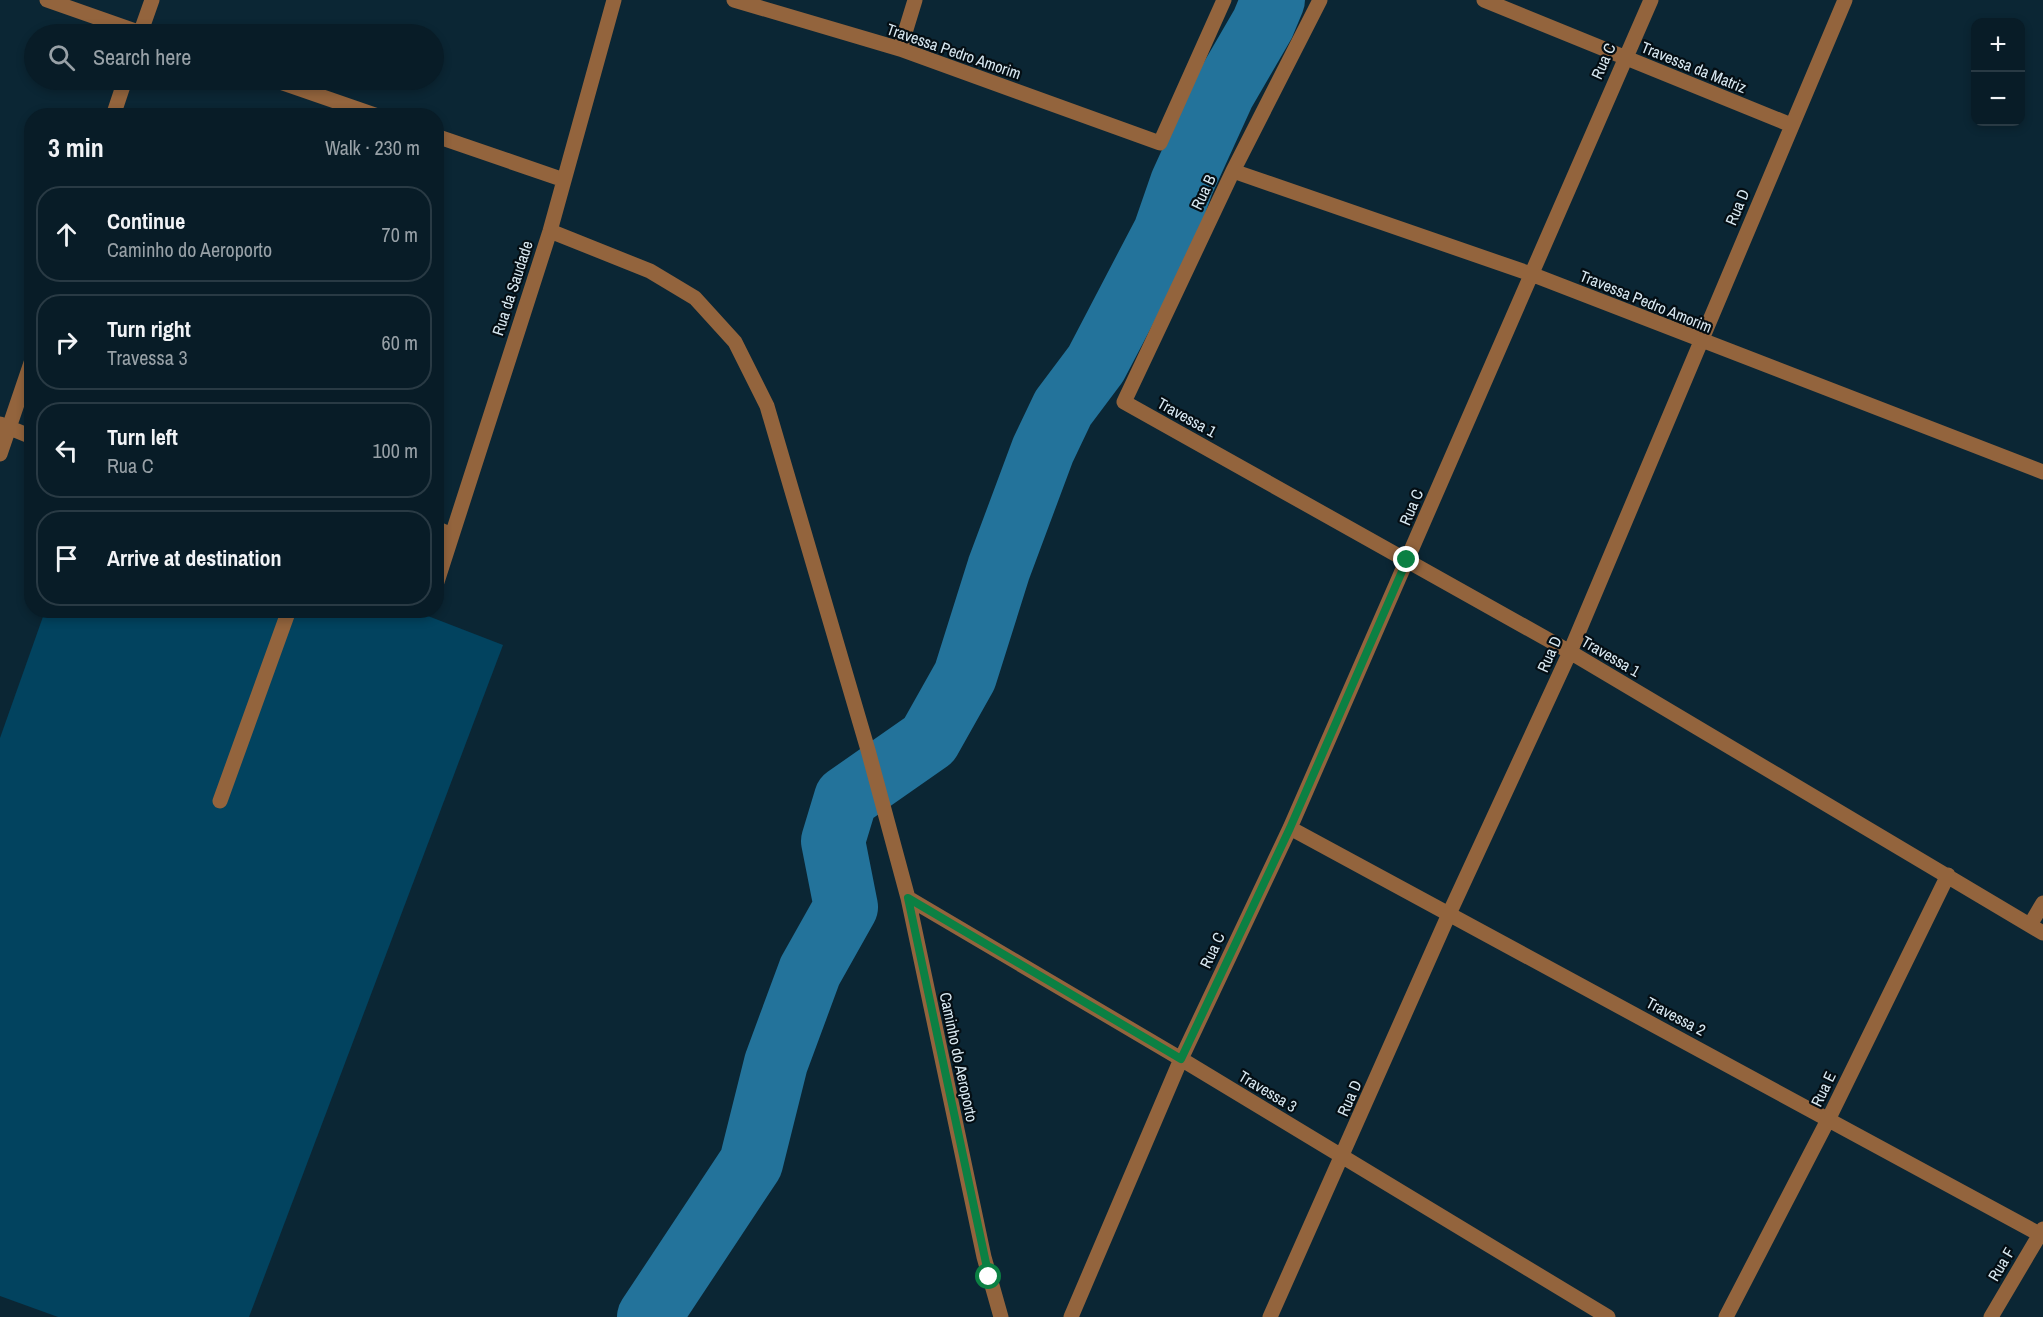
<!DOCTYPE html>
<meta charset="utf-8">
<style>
body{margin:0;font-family:"Archivo Narrow",sans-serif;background:#162933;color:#f1f3f6}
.controls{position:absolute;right:18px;top:18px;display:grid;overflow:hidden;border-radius:12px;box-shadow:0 3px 9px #0003}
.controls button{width:54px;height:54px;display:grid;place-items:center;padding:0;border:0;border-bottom:2px solid #293a44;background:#081c27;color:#f1f3f6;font:30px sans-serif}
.stop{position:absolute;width:18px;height:18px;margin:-14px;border:4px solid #0b8043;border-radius:50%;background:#fff}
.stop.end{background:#0b8043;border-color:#fff;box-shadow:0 2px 6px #0008}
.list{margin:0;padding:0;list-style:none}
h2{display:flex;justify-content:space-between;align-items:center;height:78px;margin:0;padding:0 24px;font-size:26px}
h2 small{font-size:20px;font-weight:400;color:#98a1a7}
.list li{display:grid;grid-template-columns:39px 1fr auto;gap:18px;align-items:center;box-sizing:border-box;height:96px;margin:0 12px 12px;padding:0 12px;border:2px solid #293a44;border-radius:24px}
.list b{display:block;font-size:22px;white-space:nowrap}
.list p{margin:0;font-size:20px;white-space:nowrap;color:#98a1a7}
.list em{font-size:20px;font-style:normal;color:#98a1a7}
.icon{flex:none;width:33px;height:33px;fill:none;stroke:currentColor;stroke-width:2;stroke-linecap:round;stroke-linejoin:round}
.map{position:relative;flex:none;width:2043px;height:1317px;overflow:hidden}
.search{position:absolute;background:#081c27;box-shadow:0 3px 9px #0003;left:24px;top:24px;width:420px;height:66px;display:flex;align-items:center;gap:15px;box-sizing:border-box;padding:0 21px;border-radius:33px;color:#98a1a7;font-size:22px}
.panel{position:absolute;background:#081c27;box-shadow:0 3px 9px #0003;left:24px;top:108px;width:420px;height:510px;border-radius:24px}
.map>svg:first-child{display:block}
.green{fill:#02435f}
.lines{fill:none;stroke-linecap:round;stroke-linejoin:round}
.river{stroke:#23739b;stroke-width:64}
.minor{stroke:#93643d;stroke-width:15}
.route{stroke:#0b8043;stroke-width:8}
.labels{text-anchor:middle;stroke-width:4.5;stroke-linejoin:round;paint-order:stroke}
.street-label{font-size:16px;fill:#d9e9f2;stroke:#040e14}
</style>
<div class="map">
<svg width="2043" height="1317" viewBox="0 0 2043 1317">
<rect width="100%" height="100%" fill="#0b2634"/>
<path class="green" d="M45,611H415L503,645L249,1317H58L0,1296V738Z"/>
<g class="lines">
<path class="river" d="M649,1317L751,1163L776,1063L810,971L846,907L833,841L846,798L929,740L965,676L999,568L1043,450L1063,408L1096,364L1165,232L1182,183L1223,93L1263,24L1273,0"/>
<path class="minor" d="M47,0L144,34
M734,0L900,49L1160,143L1224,0
M1320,0L1233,171L1124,402L1570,652L2043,933
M1484,0L1791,125
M140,34L152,0
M900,49L915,0
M274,80L378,116
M113,116L125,80
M436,136L564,180
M1233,171L1531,274L2043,472
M550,231L650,271L695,298L735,342L767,406L868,750L908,898L984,1257L1001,1317
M0,424L32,437
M0,454L32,360
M436,528L452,535
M436,585L550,231L614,0
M220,801L289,610
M1290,828L2043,1236
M908,898L1181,1059L1608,1317
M2030,925L2043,903
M1071,1317L1181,1059L1290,828L1651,0
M1270,1317L1449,914L1570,652L1845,0
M1726,1317L1829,1118L1948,875
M1991,1317L2043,1229"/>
</g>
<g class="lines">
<path class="route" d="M989,1277L908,898L1181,1059L1290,828L1407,560"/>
</g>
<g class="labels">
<g class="street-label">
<text transform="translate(954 51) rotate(19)" y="6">Travessa Pedro Amorim</text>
<text transform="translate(1603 61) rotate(-66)" y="6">Rua C</text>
<text transform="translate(1694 67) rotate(22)" y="6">Travessa da Matriz</text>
<text transform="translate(1203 192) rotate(-65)" y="6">Rua B</text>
<text transform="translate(1737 207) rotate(-67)" y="6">Rua D</text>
<text transform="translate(512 288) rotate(-72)" y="6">Rua da Saudade</text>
<text transform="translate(1646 301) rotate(22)" y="6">Travessa Pedro Amorim</text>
<text transform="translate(1187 417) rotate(29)" y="6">Travessa 1</text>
<text transform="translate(1411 507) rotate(-67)" y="6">Rua C</text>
<text transform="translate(1549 654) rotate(-66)" y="6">Rua D</text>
<text transform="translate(1611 656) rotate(30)" y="6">Travessa 1</text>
<text transform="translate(1212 950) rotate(-65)" y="6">Rua C</text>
<text transform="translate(1676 1016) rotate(28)" y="6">Travessa 2</text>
<text transform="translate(959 1057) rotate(78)" y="6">Caminho do Aeroporto</text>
<text transform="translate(1823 1089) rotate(-64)" y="6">Rua E</text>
<text transform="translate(1268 1091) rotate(31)" y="6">Travessa 3</text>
<text transform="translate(1349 1098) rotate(-66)" y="6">Rua D</text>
<text transform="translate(2001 1264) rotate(-59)" y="6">Rua F</text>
</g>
</g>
</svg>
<div class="controls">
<button>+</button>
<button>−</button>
</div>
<div class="stop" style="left:989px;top:1277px"></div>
<div class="stop end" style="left:1407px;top:560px"></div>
<div class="search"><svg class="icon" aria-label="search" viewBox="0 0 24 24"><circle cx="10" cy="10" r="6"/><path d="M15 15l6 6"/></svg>Search here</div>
<section class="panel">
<h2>3 min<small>Walk · 230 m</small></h2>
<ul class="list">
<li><svg class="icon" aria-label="ahead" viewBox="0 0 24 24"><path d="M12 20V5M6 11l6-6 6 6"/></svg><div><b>Continue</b><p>Caminho do Aeroporto</p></div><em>70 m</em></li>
<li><svg class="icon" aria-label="right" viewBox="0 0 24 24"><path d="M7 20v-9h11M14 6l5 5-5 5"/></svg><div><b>Turn right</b><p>Travessa 3</p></div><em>60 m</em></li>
<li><svg class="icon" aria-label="left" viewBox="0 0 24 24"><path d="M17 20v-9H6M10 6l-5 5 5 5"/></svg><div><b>Turn left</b><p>Rua C</p></div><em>100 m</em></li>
<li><svg class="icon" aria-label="arrive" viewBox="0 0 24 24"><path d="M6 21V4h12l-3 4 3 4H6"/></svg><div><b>Arrive at destination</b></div></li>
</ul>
</section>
</div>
